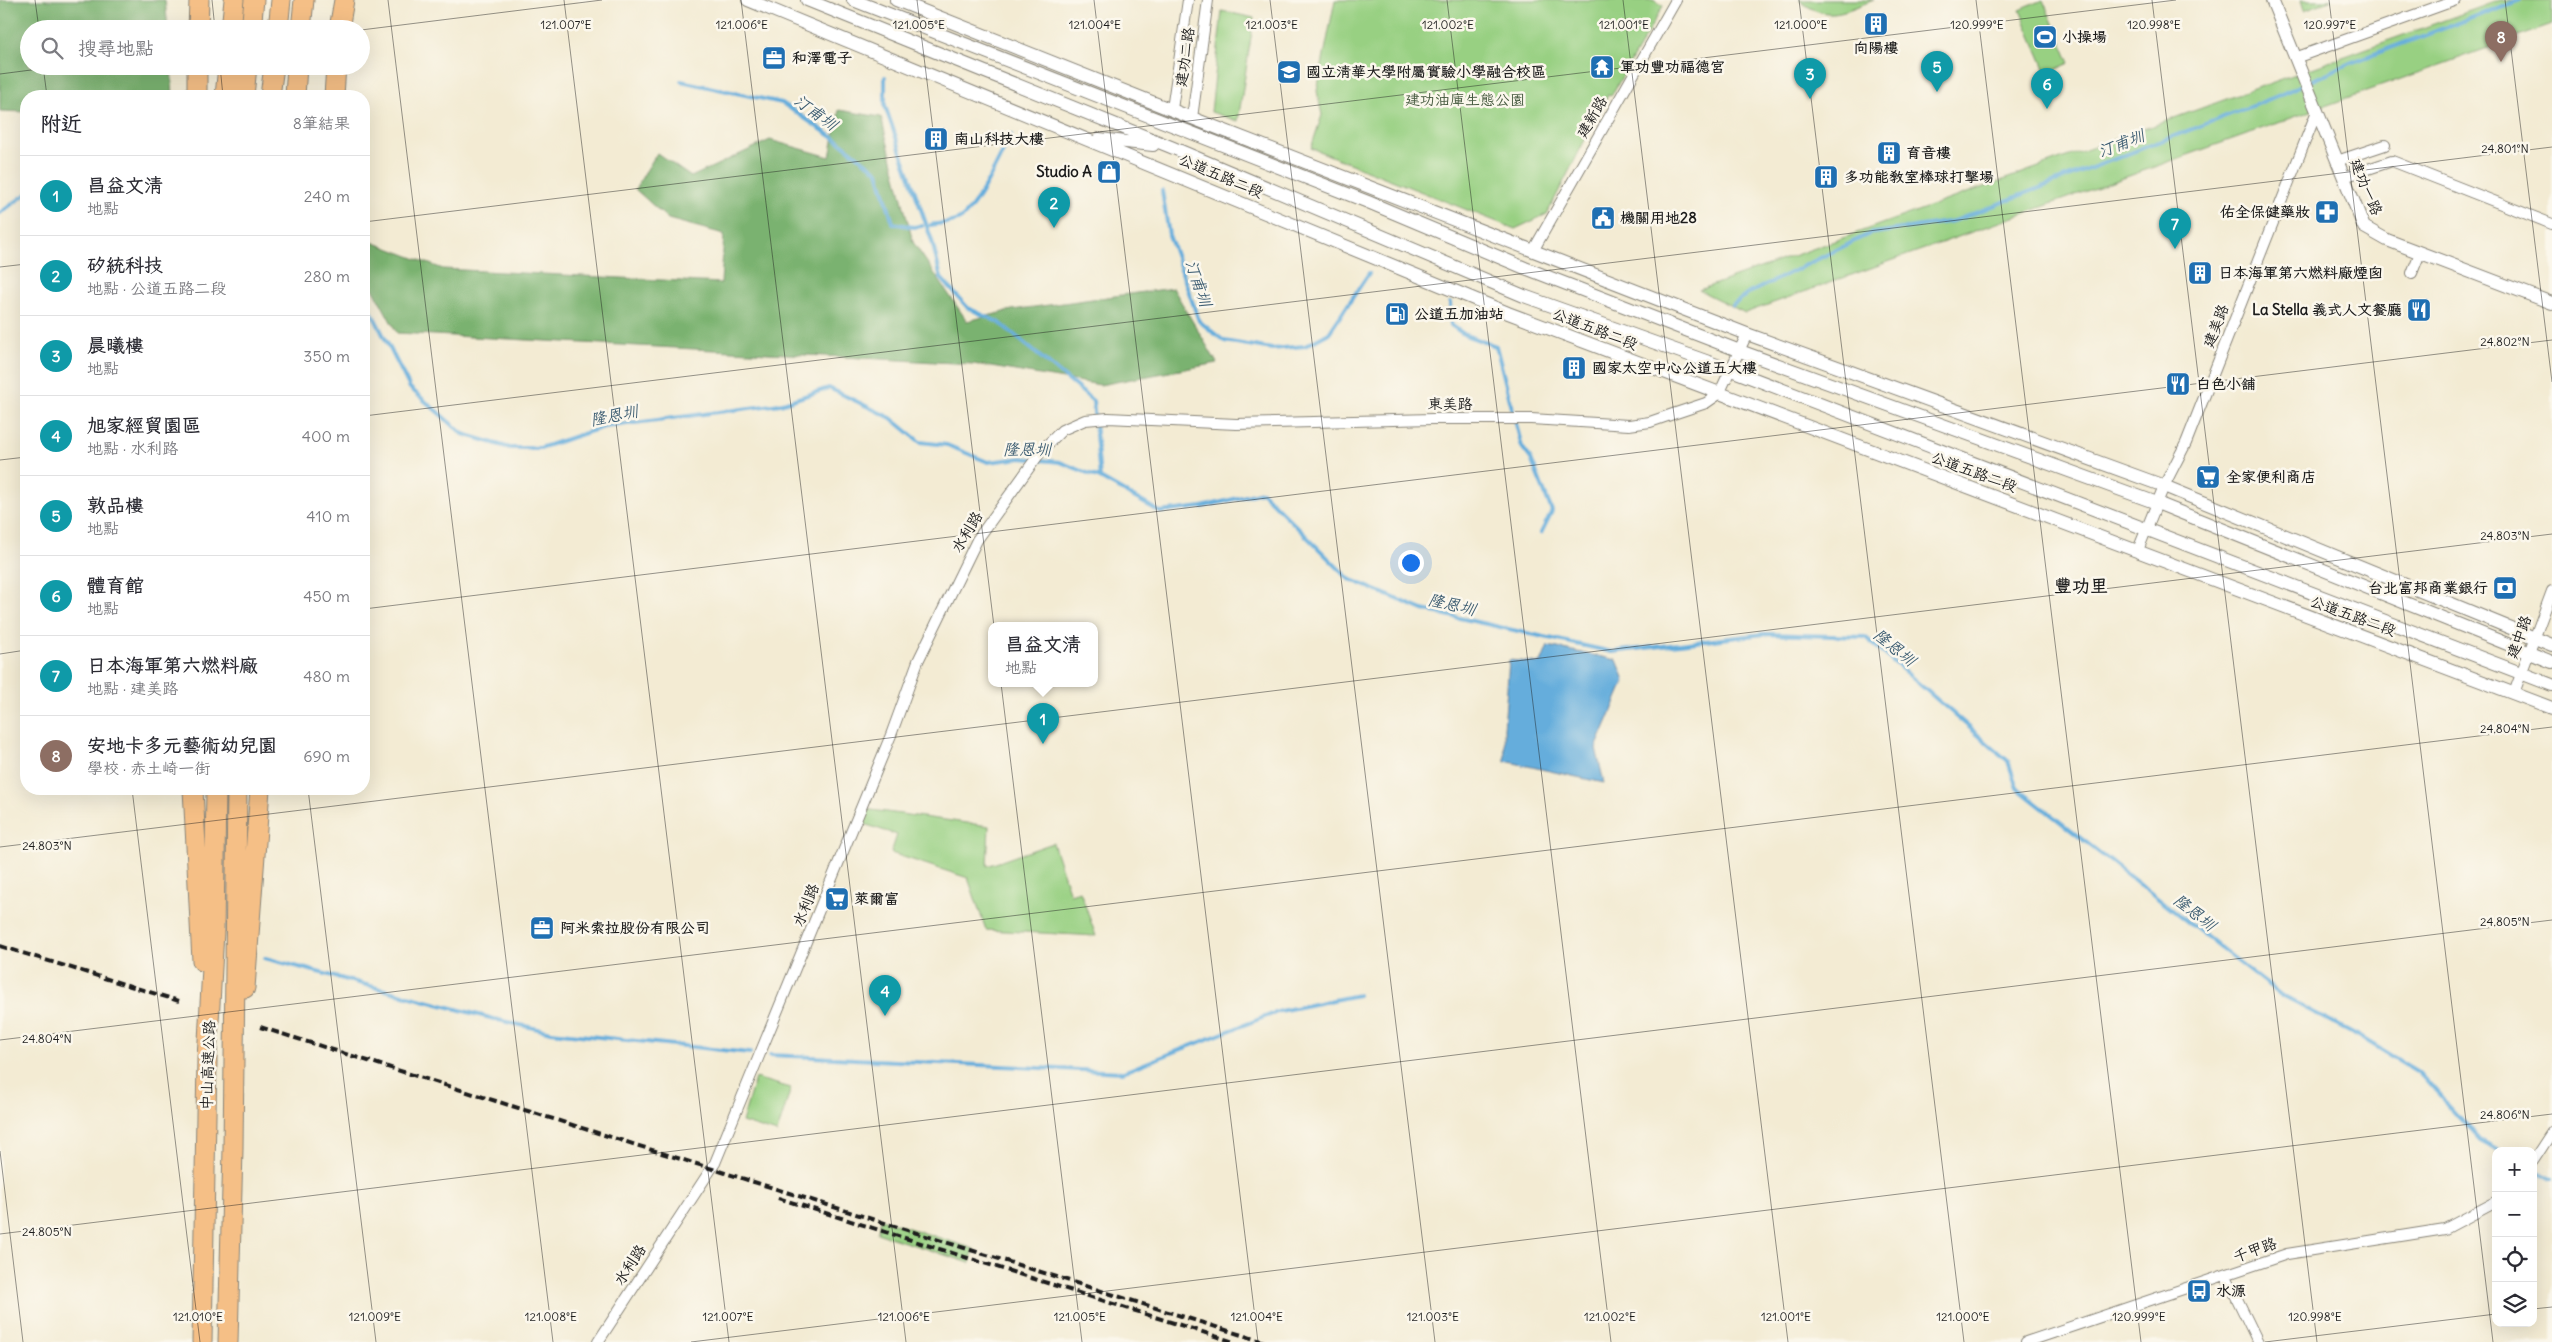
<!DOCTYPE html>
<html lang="zh-TW">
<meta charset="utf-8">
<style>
body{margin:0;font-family:Delius,"LXGW WenKai TC",sans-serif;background:#f2f2f3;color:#2b2b33}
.controls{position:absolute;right:15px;bottom:15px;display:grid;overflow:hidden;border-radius:10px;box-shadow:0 5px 20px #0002}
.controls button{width:45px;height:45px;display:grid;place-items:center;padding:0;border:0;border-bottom:1px solid #e1e1e2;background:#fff;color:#2b2b33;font:25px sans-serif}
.you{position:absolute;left:1410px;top:562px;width:18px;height:18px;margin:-12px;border:4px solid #fff;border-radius:50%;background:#1a73e8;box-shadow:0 0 0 8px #1a73e833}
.badge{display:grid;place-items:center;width:32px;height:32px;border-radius:50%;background:#db2777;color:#fff;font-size:16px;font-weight:700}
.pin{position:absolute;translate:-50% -41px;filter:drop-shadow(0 1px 2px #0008)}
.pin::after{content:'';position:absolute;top:26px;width:18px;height:15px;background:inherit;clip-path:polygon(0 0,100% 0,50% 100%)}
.popup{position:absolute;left:988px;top:622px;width:110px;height:65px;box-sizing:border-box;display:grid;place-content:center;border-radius:10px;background:#fff;filter:drop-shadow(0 1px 4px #0005);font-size:16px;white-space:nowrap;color:#7c7c81}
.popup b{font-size:19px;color:#2b2b33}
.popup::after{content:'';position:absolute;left:50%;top:100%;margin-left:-10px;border:10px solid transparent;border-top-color:#fff}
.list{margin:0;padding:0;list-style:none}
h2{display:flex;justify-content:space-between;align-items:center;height:65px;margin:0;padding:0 20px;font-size:21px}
h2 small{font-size:16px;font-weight:400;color:#7c7c81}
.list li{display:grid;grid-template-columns:32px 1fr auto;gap:15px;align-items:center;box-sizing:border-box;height:80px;padding:0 20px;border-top:1px solid #e1e1e2}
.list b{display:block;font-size:19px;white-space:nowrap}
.list p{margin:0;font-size:16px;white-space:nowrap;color:#7c7c81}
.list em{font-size:16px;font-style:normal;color:#7c7c81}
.icon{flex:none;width:28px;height:28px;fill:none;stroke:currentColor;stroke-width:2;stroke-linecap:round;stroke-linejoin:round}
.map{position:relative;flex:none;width:2552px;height:1342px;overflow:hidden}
.search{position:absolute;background:#fff;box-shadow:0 5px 20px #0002;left:20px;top:20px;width:350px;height:55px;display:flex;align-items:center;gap:12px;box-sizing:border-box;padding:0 18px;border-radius:28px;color:#7c7c81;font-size:19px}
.panel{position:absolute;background:#fff;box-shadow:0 5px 20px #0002;left:20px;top:90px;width:350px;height:705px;border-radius:20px}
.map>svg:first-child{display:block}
.green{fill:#98d082;stroke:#5a764f}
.forest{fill:#7ab270;stroke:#4b6746}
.water{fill:#65addc;stroke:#40647c}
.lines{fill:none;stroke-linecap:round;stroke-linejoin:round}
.stream{stroke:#65addc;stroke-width:4}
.minor-casing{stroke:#888478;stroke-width:12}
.tertiary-casing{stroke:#888478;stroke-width:14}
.motorway-casing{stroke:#888478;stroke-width:21}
.minor{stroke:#fff;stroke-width:10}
.tertiary{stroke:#fff;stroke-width:12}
.motorway{stroke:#f5bf86;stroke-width:19}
.rail{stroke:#1c1c1c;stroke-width:4;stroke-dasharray:8 4;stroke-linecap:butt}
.ticks{fill:none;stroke:#1c1c1c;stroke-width:1;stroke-opacity:0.45}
.labels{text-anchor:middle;stroke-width:5;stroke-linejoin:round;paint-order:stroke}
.poi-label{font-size:15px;font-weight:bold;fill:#1c1c1c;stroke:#fbf7ec;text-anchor:start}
.street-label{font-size:15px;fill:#1c1c1c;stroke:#fbf7ec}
.park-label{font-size:15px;fill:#475b40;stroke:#fbf7ec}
.water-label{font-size:16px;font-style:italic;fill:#3d5d72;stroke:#fbf7ec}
.quarter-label{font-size:18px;font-weight:bold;fill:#1c1c1c;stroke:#fbf7ec}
.ticks-label{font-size:12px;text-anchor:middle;fill:#1c1c1c;stroke:#fbf7ec;stroke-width:5;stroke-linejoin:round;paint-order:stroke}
</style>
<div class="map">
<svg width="2552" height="1342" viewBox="0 0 2552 1342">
<rect width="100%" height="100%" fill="#fbf7ec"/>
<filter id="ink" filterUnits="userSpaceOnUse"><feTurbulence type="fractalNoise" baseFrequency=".02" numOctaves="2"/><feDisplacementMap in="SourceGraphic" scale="10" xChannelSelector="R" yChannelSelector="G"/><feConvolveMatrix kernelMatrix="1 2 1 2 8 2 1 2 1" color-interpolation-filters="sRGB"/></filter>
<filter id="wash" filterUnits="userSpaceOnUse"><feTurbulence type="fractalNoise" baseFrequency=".0096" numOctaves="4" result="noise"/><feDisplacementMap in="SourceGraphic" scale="20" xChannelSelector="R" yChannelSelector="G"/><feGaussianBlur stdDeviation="1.12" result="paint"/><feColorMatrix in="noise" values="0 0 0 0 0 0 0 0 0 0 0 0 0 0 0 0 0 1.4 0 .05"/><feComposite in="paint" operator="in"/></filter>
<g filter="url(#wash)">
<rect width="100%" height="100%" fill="#f3ebd3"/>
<path class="green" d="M1335,0H1653L1663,6L1611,96L1608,95L1547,214L1515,229L1311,148L1322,115L1317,91Z
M1799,0H1874C1844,11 1827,23 1799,0Z
M2043,0L2070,63L2047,73L2020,10Z
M2301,0H2332L2304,10Z
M2500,0H2552V25L1745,313L1699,290Z
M1222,11L1254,18L1238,121L1211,112Z
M864,809L989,826L987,866L1053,843L1070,894L1080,891L1096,936L986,930L968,878L891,853L897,835L858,822Z
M755,1078L791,1088L777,1133L742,1122Z
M881,1219L974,1249L970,1263L877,1233Z"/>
<path class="forest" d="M0,0H165L168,29H29V66H171L173,96H26V112L0,111Z
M839,110L881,117L913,242L967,321L1012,310L1173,288L1217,363L1100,385L973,364L397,333L364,272V239L443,269L721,283L724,234L668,219L635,189L657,153L691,177L770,140L830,157Z"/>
<path class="water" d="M1548,646L1617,660L1625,680L1596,748L1604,783L1505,761L1504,729L1509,660L1541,663Z"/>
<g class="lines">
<path class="stream" d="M885,77V106L932,241L941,278L968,308L1000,323L1093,401L1100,478
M681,81L782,103L840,142L878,172L893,223L913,227L922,226
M1162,191L1169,235L1199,321L1224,341L1272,349L1305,346L1329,333L1369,273
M0,213L26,194
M931,225C940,223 951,223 958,220C975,213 1002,153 1011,135
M364,297L410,388L463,434L510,448H540L604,427L780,404L829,388L891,418L920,442L947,445L988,462L1021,458L1060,462L1100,478L1160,512L1202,507L1262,492L1349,579L1423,610L1612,652L1764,634L1865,637L2008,761L2017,788L2282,996L2357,1035L2418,1072L2480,1141L2499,1151
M1450,303L1451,325L1465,335L1496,346L1522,447L1531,459L1552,511L1541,533
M1733,305L1749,293L1869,234L1954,221L2275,97L2350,63L2520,0
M265,958L494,1019L551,1032L750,1053
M770,1055L1123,1072L1280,1011L1358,995
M2533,1169L2552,1179"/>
</g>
</g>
<g filter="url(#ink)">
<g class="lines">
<defs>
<path id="minor" d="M2295,58L2456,0
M1172,109L1188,0
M1192,118L1208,0
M2337,161L2385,145
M2344,177L2392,161L2552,224
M1534,249L1676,0
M2412,273L2420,253
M2138,550L2164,486L2186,443L2317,111
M2514,693L2552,591
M2533,1161L2552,1132
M2226,1276L2258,1342
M598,1342L715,1163L891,735L918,661L977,540L1042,450L1062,430L1085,420L1108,418L1236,424L1433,419H1531L1629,425L1650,422L1673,414L1706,403L1719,394L1747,334
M2026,1342L2287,1254L2445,1229L2496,1202"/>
<path id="tertiary" d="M748,0L1508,313L2552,708
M807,0L1171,147L1524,296L1731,370L2552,685
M853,0L1368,202L1525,268L1740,351L2157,503L2552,662
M896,0L1192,118L1747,334L2164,486L2552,645
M2272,0L2364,227L2387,240L2552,303
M1099,139L1153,145"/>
<path id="motorway" d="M198,29L199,0
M231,29L234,0
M251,29L254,0
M278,29L281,0
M301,29L304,0
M339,29L344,0
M197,96V66
M225,96L228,66
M244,96L247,66
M270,96L274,66
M295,96L297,66
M334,96L336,66
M193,789L202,961
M245,988L260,789
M202,1342L207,1059L214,931L216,789
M228,1342L233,1149L237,789"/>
</defs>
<use href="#minor" class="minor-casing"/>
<use href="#tertiary" class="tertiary-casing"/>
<use href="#motorway" class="motorway-casing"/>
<use href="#minor" class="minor"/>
<use href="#tertiary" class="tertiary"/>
<use href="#motorway" class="motorway"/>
<path class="rail" d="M0,946L179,1001
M260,1027L1264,1342
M778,1198L1234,1342"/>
</g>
</g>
<path class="ticks" d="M35,0L39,29M212,0L215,29M388,0L553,1342M564,0L729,1342M741,0L906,1342M917,0L1082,1342M1094,0L1258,1342M1270,0L1435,1342M1447,0L1611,1342M1623,0L1788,1342M1799,0L1964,1342M1976,0L2141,1342M2152,0L2317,1342M2329,0L2493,1342M2505,0L2552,382M361,30L602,0M43,66L47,96M220,66L223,96M0,74L62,66M364,222L2176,0M0,267L26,264M364,416L2552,147M0,460L26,457M364,609L2552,340M0,654L26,650M132,789L200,1342M308,789L376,1342M0,847L2552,534M0,1040L2552,727M0,1151L23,1342M0,1234L2552,920M2533,1309L2552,1307M691,1342L2552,1114M2265,1342L2496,1314"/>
<defs>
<symbol id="building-square" viewBox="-11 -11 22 22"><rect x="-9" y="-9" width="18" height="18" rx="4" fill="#1f6fb2" stroke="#fbf7ec"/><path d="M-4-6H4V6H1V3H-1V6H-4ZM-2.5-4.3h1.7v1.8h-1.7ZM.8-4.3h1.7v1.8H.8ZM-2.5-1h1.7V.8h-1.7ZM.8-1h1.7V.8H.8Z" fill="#fff"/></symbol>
<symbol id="stadium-square" viewBox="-11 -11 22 22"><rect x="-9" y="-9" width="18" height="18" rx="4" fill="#1f6fb2" stroke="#fbf7ec"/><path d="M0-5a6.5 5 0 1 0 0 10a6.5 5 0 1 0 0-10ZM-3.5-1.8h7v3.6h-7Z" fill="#fff"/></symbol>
<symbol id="office-square" viewBox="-11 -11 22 22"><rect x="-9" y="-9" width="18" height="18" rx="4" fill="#1f6fb2" stroke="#fbf7ec"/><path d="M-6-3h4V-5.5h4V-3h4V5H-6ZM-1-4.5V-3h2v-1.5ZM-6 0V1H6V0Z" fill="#fff"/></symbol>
<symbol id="temple-square" viewBox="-11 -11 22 22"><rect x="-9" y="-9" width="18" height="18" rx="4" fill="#1f6fb2" stroke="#fbf7ec"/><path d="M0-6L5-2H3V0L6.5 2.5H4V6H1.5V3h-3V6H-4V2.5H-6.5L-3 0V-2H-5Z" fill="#fff"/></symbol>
<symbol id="school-square" viewBox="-11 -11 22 22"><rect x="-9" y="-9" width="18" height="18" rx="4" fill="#1f6fb2" stroke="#fbf7ec"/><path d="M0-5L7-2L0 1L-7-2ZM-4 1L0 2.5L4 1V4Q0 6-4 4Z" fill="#fff"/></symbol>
<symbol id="shop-square" viewBox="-11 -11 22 22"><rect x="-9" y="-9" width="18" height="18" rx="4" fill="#1f6fb2" stroke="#fbf7ec"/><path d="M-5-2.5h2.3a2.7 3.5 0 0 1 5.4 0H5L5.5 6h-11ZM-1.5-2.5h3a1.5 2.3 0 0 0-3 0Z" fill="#fff"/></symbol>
<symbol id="pharmacy-square" viewBox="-11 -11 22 22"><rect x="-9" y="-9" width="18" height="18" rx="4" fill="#1f6fb2" stroke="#fbf7ec"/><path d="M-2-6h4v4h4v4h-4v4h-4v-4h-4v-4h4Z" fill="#fff"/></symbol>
<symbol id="civic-square" viewBox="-11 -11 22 22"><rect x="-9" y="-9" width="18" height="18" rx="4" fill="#1f6fb2" stroke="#fbf7ec"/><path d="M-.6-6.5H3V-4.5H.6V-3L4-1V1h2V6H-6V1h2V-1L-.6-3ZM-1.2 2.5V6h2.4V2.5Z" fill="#fff"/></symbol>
<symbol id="restaurant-square" viewBox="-11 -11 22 22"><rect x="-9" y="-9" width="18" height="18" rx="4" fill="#1f6fb2" stroke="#fbf7ec"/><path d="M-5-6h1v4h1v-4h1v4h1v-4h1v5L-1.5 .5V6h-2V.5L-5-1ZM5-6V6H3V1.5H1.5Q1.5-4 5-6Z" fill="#fff"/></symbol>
<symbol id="fuel-square" viewBox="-11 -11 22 22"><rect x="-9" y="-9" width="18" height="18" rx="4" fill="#1f6fb2" stroke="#fbf7ec"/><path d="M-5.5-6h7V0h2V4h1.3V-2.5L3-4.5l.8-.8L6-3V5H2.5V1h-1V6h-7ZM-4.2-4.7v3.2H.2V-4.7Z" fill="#fff"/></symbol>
<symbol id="supermarket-square" viewBox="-11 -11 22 22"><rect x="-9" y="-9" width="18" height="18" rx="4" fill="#1f6fb2" stroke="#fbf7ec"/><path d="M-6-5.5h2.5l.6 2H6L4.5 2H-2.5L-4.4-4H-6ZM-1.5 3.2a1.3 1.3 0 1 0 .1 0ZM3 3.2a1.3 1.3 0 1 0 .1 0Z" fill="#fff"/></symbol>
<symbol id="bank-square" viewBox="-11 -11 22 22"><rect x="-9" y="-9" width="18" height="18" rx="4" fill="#1f6fb2" stroke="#fbf7ec"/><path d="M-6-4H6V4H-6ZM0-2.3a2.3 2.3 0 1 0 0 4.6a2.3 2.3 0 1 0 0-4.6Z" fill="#fff"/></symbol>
<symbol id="bus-square" viewBox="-11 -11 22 22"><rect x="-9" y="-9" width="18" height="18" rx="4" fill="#1f6fb2" stroke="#fbf7ec"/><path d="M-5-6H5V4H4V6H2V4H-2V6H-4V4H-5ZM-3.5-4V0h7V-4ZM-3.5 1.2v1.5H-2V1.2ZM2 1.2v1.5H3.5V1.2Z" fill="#fff"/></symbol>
</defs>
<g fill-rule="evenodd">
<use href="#building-square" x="1862" y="10" width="28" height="28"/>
<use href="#stadium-square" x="2031" y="23" width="28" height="28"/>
<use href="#office-square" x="760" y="44" width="28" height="28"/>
<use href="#temple-square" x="1588" y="53" width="28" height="28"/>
<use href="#school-square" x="1275" y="58" width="28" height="28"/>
<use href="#building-square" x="922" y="125" width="28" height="28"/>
<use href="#building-square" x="1875" y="139" width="28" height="28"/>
<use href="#shop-square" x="1095" y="158" width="28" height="28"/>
<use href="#building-square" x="1812" y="163" width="28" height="28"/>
<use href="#pharmacy-square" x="2313" y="198" width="28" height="28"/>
<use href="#civic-square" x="1589" y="204" width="28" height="28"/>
<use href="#building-square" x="2186" y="259" width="28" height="28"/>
<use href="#restaurant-square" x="2405" y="296" width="28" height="28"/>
<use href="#fuel-square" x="1383" y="300" width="28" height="28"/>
<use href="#building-square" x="1560" y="354" width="28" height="28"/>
<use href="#restaurant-square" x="2164" y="370" width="28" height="28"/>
<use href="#supermarket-square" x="2194" y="463" width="28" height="28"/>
<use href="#bank-square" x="2491" y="574" width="28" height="28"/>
<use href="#supermarket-square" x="823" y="885" width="28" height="28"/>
<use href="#office-square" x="528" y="914" width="28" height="28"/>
<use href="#bus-square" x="2185" y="1277" width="28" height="28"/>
</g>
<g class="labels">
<g class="poi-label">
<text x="2062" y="42">小操場</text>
<text x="1876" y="53" text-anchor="middle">向陽樓</text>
<text x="792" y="63">和澤電子</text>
<text x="1620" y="72">軍功豐功福德宮</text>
<text x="1306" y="77">國立清華大學附屬實驗小學融合校區</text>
<text x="954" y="144">南山科技大樓</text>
<text x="1906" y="158">育音樓</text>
<text x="1092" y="177" text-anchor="end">Studio A</text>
<text x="1844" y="182">多功能教室棒球打擊場</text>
<text x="2310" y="217" text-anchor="end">佑全保健藥妝</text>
<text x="1620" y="223">機關用地28</text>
<text x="2218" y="278">日本海軍第六燃料廠煙囪</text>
<text x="2402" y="315" text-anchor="end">La Stella 義式人文餐廳</text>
<text x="1414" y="319">公道五加油站</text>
<text x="1592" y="373">國家太空中心公道五大樓</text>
<text x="2196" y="389">白色小舖</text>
<text x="2226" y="482">全家便利商店</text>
<text x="2488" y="593" text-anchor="end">台北富邦商業銀行</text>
<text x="854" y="904">萊爾富</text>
<text x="560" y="933">阿米索拉股份有限公司</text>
<text x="2216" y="1296">水源</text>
</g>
<g class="street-label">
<text transform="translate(1185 57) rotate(-82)" y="5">建功二路</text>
<text transform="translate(1592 117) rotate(-60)" y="5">建新路</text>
<text transform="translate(1221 176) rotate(23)" y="5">公道五路二段</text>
<text transform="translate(2366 187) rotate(67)" y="5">建功一路</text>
<text transform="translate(2216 326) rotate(-69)" y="5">建美路</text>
<text transform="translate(1595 329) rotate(21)" y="5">公道五路二段</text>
<text x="1450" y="409">東美路</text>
<text transform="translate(1974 472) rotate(20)" y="5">公道五路二段</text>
<text transform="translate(967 532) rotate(-59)" y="5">水利路</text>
<text transform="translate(2353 616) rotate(20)" y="5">公道五路二段</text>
<text transform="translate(2519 637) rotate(-70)" y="5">建中路</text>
<text transform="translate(806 905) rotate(-68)" y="5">水利路</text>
<text transform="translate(208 1065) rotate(-88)" y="5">中山高速公路</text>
<text transform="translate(2255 1250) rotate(-20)" y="5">千甲路</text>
<text transform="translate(630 1265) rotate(-57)" y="5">水利路</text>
</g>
<g class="park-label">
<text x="1465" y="105">建功油庫生態公園</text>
</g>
<g class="water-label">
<text transform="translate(816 112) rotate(36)" y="6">汀甫圳</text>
<text transform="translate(2121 143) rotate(-21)" y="6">汀甫圳</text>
<text transform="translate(1199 283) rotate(71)" y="6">汀甫圳</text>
<text transform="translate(614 415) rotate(-11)" y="6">隆恩圳</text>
<text x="1027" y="455">隆恩圳</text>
<text transform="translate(1452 604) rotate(13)" y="6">隆恩圳</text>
<text transform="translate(1895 647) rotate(39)" y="6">隆恩圳</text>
<text transform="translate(2195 912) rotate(38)" y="6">隆恩圳</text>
</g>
<g class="quarter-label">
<text x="2081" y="592">豐功里</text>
</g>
</g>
<g class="ticks-label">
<text x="566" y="29">121.007°E</text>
<text x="742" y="29">121.006°E</text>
<text x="919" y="29">121.005°E</text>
<text x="1095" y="29">121.004°E</text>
<text x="1272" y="29">121.003°E</text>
<text x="1448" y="29">121.002°E</text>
<text x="1624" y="29">121.001°E</text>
<text x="1801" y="29">121.000°E</text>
<text x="1977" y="29">120.999°E</text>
<text x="2154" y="29">120.998°E</text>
<text x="2330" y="29">120.997°E</text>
<text x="2505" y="153">24.801°N</text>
<text x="2505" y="346">24.802°N</text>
<text x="2505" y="540">24.803°N</text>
<text x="2505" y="733">24.804°N</text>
<text x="47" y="850">24.803°N</text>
<text x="2505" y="926">24.805°N</text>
<text x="47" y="1043">24.804°N</text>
<text x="2505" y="1119">24.806°N</text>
<text x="47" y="1236">24.805°N</text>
<text x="198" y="1321">121.010°E</text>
<text x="375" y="1321">121.009°E</text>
<text x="551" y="1321">121.008°E</text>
<text x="728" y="1321">121.007°E</text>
<text x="904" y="1321">121.006°E</text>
<text x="1080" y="1321">121.005°E</text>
<text x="1257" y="1321">121.004°E</text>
<text x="1433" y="1321">121.003°E</text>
<text x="1610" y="1321">121.002°E</text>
<text x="1786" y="1321">121.001°E</text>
<text x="1963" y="1321">121.000°E</text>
<text x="2139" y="1321">120.999°E</text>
<text x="2315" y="1321">120.998°E</text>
</g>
</svg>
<div class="controls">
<button>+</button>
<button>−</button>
<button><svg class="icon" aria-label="locate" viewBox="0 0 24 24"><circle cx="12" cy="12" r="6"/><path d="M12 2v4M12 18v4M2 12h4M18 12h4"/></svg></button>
<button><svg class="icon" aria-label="layers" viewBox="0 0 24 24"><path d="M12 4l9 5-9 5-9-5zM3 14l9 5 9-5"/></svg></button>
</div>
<div class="you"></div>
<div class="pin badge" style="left:1043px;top:744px;background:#0f9aa8">1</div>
<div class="popup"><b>昌益文清</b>地點</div>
<div class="pin badge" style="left:1054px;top:228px;background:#0f9aa8">2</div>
<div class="pin badge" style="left:1810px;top:99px;background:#0f9aa8">3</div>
<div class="pin badge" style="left:885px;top:1016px;background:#0f9aa8">4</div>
<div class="pin badge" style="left:1937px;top:92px;background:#0f9aa8">5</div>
<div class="pin badge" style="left:2047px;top:109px;background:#0f9aa8">6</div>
<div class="pin badge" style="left:2175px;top:249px;background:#0f9aa8">7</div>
<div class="pin badge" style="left:2501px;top:62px;background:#8d6e63">8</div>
<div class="search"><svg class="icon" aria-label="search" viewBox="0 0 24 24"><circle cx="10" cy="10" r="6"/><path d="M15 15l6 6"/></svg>搜尋地點</div>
<section class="panel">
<h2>附近<small>8筆結果</small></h2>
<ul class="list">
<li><span class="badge" style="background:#0f9aa8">1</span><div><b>昌益文清</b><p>地點</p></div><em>240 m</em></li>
<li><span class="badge" style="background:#0f9aa8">2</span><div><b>矽統科技</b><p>地點 · 公道五路二段</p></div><em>280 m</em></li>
<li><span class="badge" style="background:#0f9aa8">3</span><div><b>晨曦樓</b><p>地點</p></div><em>350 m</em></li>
<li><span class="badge" style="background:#0f9aa8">4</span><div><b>旭家經貿園區</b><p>地點 · 水利路</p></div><em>400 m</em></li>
<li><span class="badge" style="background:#0f9aa8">5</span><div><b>敦品樓</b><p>地點</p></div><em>410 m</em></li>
<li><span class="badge" style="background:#0f9aa8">6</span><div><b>體育館</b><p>地點</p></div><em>450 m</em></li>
<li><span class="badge" style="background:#0f9aa8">7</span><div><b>日本海軍第六燃料廠</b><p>地點 · 建美路</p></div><em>480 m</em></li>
<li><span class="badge" style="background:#8d6e63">8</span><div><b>安地卡多元藝術幼兒園</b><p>學校 · 赤土崎一街</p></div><em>690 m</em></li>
</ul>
</section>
</div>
